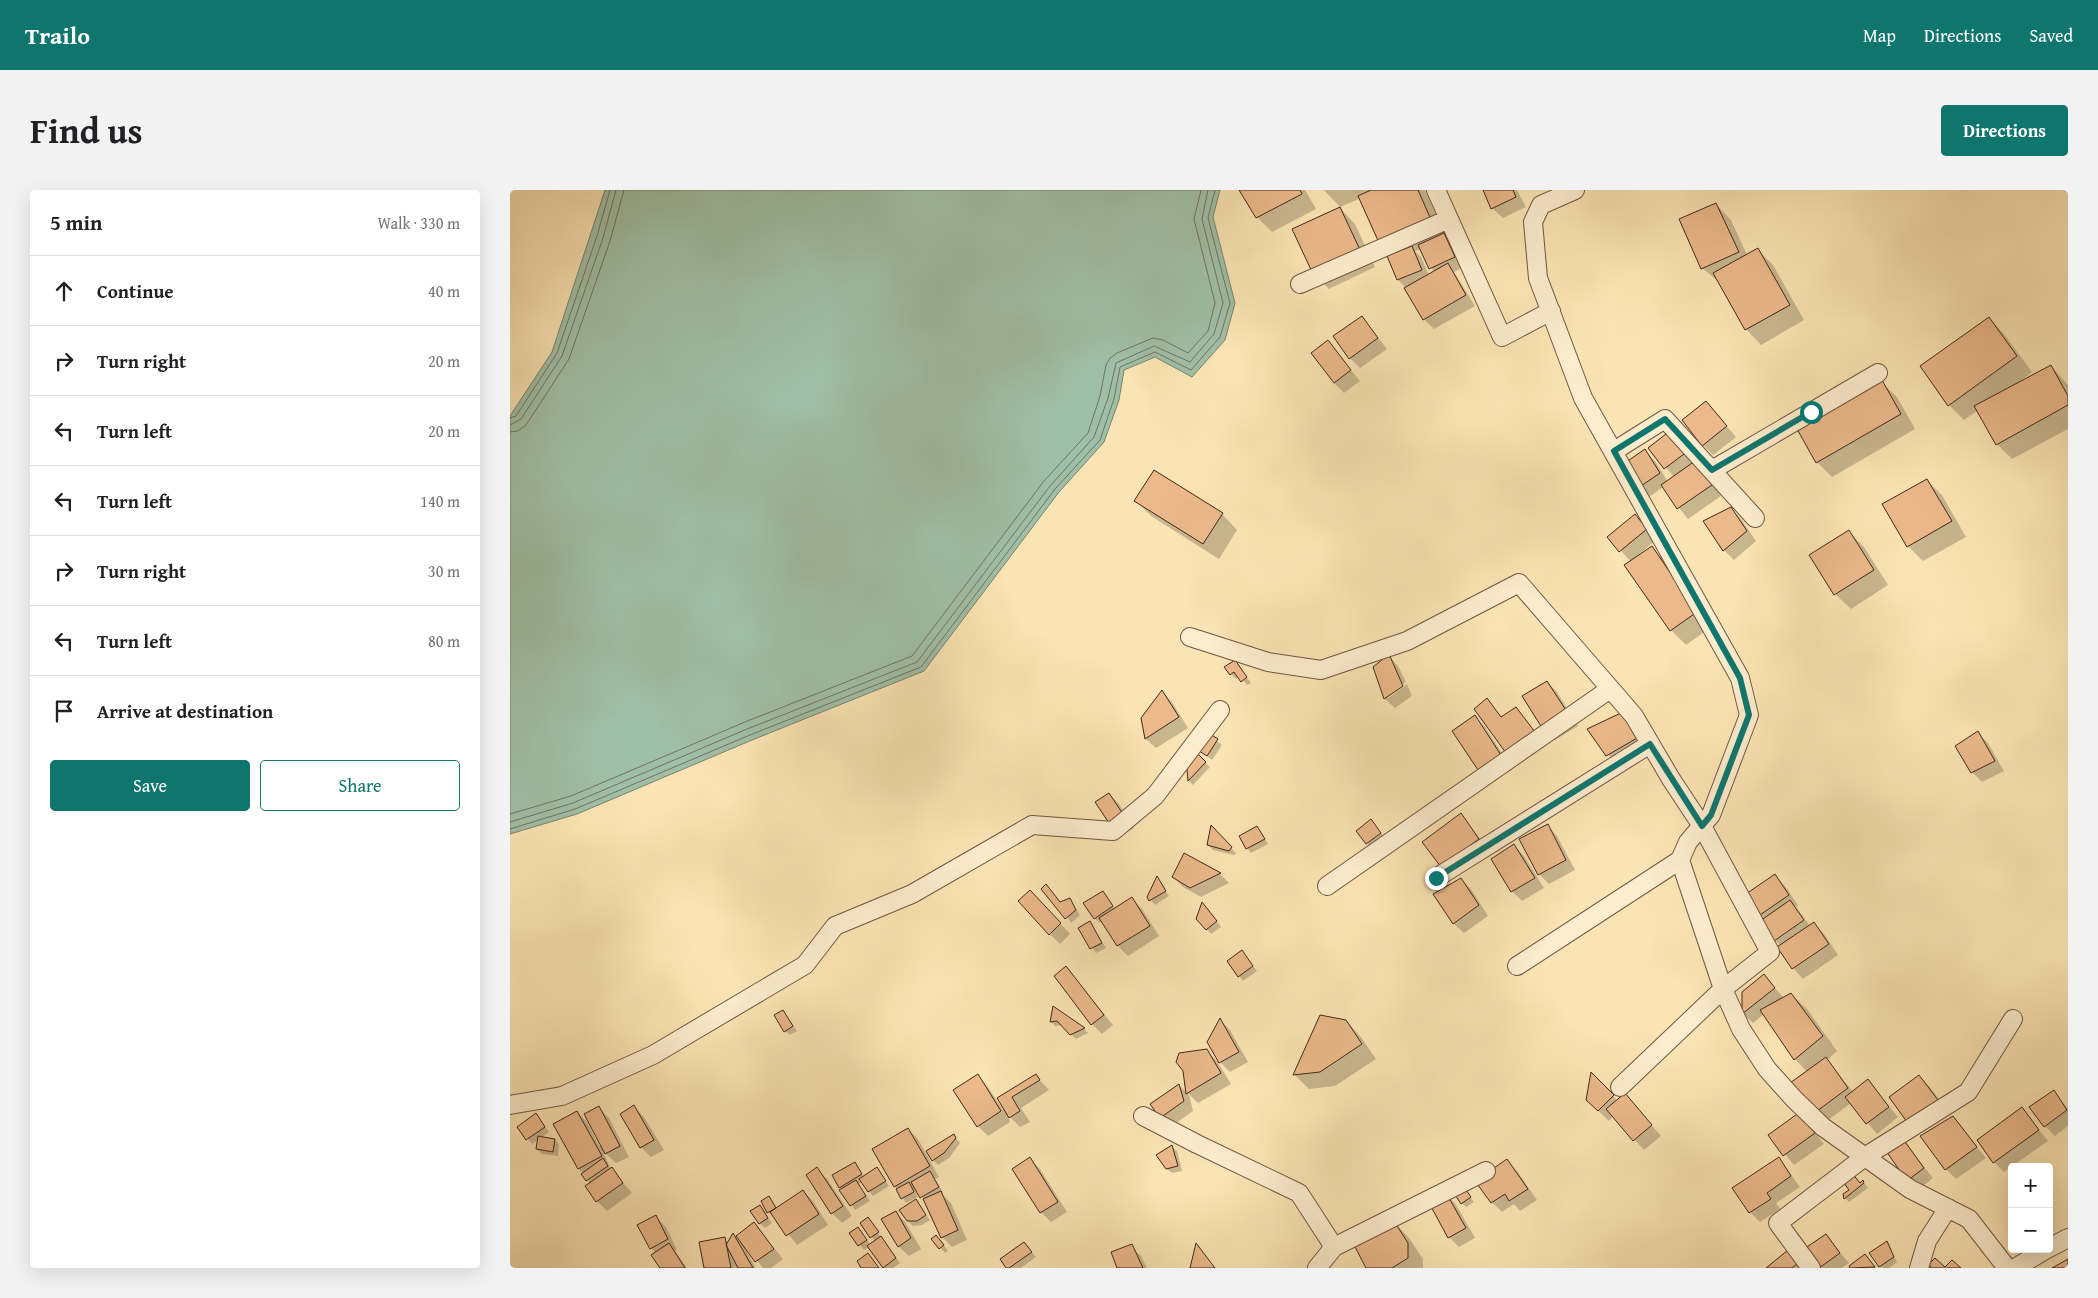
<!DOCTYPE html>
<meta charset="utf-8">
<style>
body{margin:0;font-family:"Gentium Book Plus",serif;background:#f2f2f2;color:#202124}
.controls{position:absolute;right:15px;bottom:15px;display:grid;overflow:hidden;border-radius:5px;box-shadow:0 5px 20px #0002}
.controls button{width:45px;height:45px;display:grid;place-items:center;padding:0;border:0;border-bottom:1px solid #e0e0e0;background:#fff;color:#202124;font:25px sans-serif}
.stop{position:absolute;width:15px;height:15px;margin:-11px;border:4px solid #0f766e;border-radius:50%;background:#fff}
.stop.end{background:#0f766e;border-color:#fff;box-shadow:0 1px 5px #0008}
.list{margin:0;padding:0;list-style:none}
h2{display:flex;justify-content:space-between;align-items:center;height:65px;margin:0;padding:0 20px;font-size:21px}
h2 small{font-size:16px;font-weight:400;color:#757577}
.list li{display:grid;grid-template-columns:32px 1fr auto;gap:15px;align-items:center;box-sizing:border-box;height:70px;padding:0 20px;border-top:1px solid #e0e0e0}
.list b{display:block;font-size:19px;white-space:nowrap}
.list em{font-size:16px;font-style:normal;color:#757577}
.actions{display:flex;gap:10px;padding:15px 20px}
.actions a{flex:1;padding:11px 0;border:1px solid #0f766e;border-radius:5px;text-align:center;font-size:18px;color:#0f766e}
.actions .main{background:#0f766e;color:#fff}
.icon{flex:none;width:28px;height:28px;fill:none;stroke:currentColor;stroke-width:2;stroke-linecap:round;stroke-linejoin:round}
.map{position:relative;flex:none;width:1558px;height:1078px;overflow:hidden;border-radius:5px}
header{display:flex;align-items:center;gap:30px;box-sizing:border-box;height:70px;padding:0 25px;background:#0f766e;color:#fff}
header strong{font-size:24px}
nav{display:flex;gap:28px;margin-inline-start:auto;font-size:18px}
.intro{display:flex;align-items:center;justify-content:space-between;box-sizing:border-box;height:120px;padding:0 30px}
h1{margin:0;font-size:35px}
.button{padding:12px 22px;border-radius:5px;background:#0f766e;color:#fff;font-size:18px;font-weight:700}
main{display:flex;gap:30px;padding:0 30px}
aside{flex:1;background:#fff;border-radius:5px;box-shadow:0 5px 20px #0002}
.map>svg:first-child{display:block}
.water{fill:#a0bfa7;stroke:#7a826f}
.shadow{fill:#0003;fill-rule:evenodd}
.lines{fill:none;stroke-linecap:round;stroke-linejoin:round}
.shore{stroke:#717362;stroke-width:1}
.building{fill:#ebb98a;stroke:#42271c}
.minor-casing{stroke:#705642;stroke-width:20}
.minor{stroke:#fcedce;stroke-width:18}
.route{stroke:#0f766e;stroke-width:6}
</style>
<header>
<strong>Trailo</strong>
<nav><a>Map</a><a>Directions</a><a>Saved</a></nav>
</header>
<div class="intro"><h1>Find us</h1><a class="button">Directions</a></div>
<main>
<aside>
<h2>5 min<small>Walk · 330 m</small></h2>
<ul class="list">
<li><svg class="icon" aria-label="ahead" viewBox="0 0 24 24"><path d="M12 20V5M6 11l6-6 6 6"/></svg><div><b>Continue</b></div><em>40 m</em></li>
<li><svg class="icon" aria-label="right" viewBox="0 0 24 24"><path d="M7 20v-9h11M14 6l5 5-5 5"/></svg><div><b>Turn right</b></div><em>20 m</em></li>
<li><svg class="icon" aria-label="left" viewBox="0 0 24 24"><path d="M17 20v-9H6M10 6l-5 5 5 5"/></svg><div><b>Turn left</b></div><em>20 m</em></li>
<li><svg class="icon" aria-label="left" viewBox="0 0 24 24"><path d="M17 20v-9H6M10 6l-5 5 5 5"/></svg><div><b>Turn left</b></div><em>140 m</em></li>
<li><svg class="icon" aria-label="right" viewBox="0 0 24 24"><path d="M7 20v-9h11M14 6l5 5-5 5"/></svg><div><b>Turn right</b></div><em>30 m</em></li>
<li><svg class="icon" aria-label="left" viewBox="0 0 24 24"><path d="M17 20v-9H6M10 6l-5 5 5 5"/></svg><div><b>Turn left</b></div><em>80 m</em></li>
<li><svg class="icon" aria-label="arrive" viewBox="0 0 24 24"><path d="M6 21V4h12l-3 4 3 4H6"/></svg><div><b>Arrive at destination</b></div></li>
</ul>
<div class="actions"><a class="main">Save</a><a>Share</a></div>
</aside>
<div class="map">
<svg width="1558" height="1078" viewBox="0 0 1558 1078">
<rect width="100%" height="100%" fill="#fbe4b3"/>
<filter id="stains"><feTurbulence type="fractalNoise" baseFrequency=".004" numOctaves="4"/><feColorMatrix values="0 0 0 0 .2 0 0 0 0 .09 0 0 0 0 .02 0 0 0 .5 -.17"/></filter>
<radialGradient id="worn" r=".72"><stop offset=".6" stop-color="#630" stop-opacity="0"/><stop offset="1" stop-color="#630" stop-opacity=".3"/></radialGradient>
<path class="water" d="M95,0H710L703,27L725,113L715,150L682,187L645,167L614,180L609,210L594,252L549,302L414,481L242,550L67,624L0,644V226L42,162Z"/>
<path class="shadow" d="M730,0H795L806,19L762,42L747,27Z
M814,0H915L936,47L943,55L954,77L944,82L965,116L924,139L914,129L896,98L888,90L878,67L882,65L871,54L851,8L830,17ZM911,59L924,82L919,85L911,67L905,61Z
M974,0H1007L1016,17L993,28L982,18Z
M1206,14L1221,30L1237,65L1247,59L1263,75L1294,130L1251,155L1236,139L1209,92L1192,78Z
M830,18L845,34L865,77L819,99L804,84Z
M852,127L877,159L850,178L840,168Z
M1479,128L1494,144L1522,182L1505,195L1541,176L1558,195V239L1502,269L1487,254L1468,220L1454,230L1439,215Z
M818,152L850,191L834,203L824,193Z
M1371,192L1387,207L1405,239L1322,287L1307,272Z
M1196,212L1226,247L1203,265L1193,255Z
M1161,242L1211,306L1178,329L1153,297L1139,307L1129,297L1135,261L1145,271L1158,292L1164,287L1140,258Z
M644,281L712,324L727,340L709,369L641,326L626,311Z
M1416,290L1432,305L1456,347L1413,371L1398,356Z
M1221,319L1231,329L1246,351L1224,370L1214,360L1195,331Z
M1135,336L1146,350L1127,366L1128,367L1141,358L1157,373L1201,437L1176,455L1161,440L1121,372L1099,347Z
M1338,341L1354,357L1378,395L1341,419L1325,404Z
M879,466L888,476L896,492L878,505V508L897,494L902,506L885,518L875,509L864,477Z
M729,476L741,493L737,495L729,486L726,489L721,484Z
M1037,492L1047,502L1068,536L1045,550L1035,540Z
M652,502L662,512L678,538L646,558L636,549L633,528Z
M977,510L993,528L1006,518L1034,553L1007,573Z
M1114,522L1138,557L1107,576L1079,539Z
M965,527L975,537L1000,576L979,590L969,580L944,541Z
M1468,543L1478,553L1494,581L1472,592L1462,582Z
M698,544L712,555L702,570L693,563Z
M684,562L700,577L683,595L679,591L677,570Z
M599,604L609,614L624,638L612,645L602,635Z
M951,625L979,660L941,686Z
M861,631L875,648L861,658L857,653Z
M1037,636L1047,646L1065,680L1039,694L1029,684Z
M747,637L758,654L741,663L737,658Z
M702,638L726,663L724,665L703,660L698,655Z
M1004,656L1014,666L1034,698L1012,711L1002,701Z
M675,665L710,684L719,693L691,707L673,697L663,687Z
M1265,686L1275,696L1288,715L1286,717L1300,736L1304,734L1314,744L1328,765L1293,789L1283,778L1269,757L1270,756L1248,726Z
M647,688L659,706L645,715L638,707Z
M951,689L961,699L978,726L954,743L944,734Z
M541,701L551,713L560,709L570,725L561,733Z
M592,702L605,719L622,709L632,719L649,746L618,766L608,756L592,731L590,733L585,728Z
M530,711L560,744L550,754L540,744Z
M697,719L711,737L701,744L688,728Z
M580,733L596,758L586,763L570,738Z
M732,762L747,781L733,791L729,786Z
M556,778L603,835L592,844L582,834Z
M1254,786L1274,808L1281,804L1297,819L1327,861L1317,870L1343,902L1358,891L1388,927L1367,944L1341,913L1314,933L1304,923L1297,882L1285,869L1254,824L1243,833L1233,824L1234,802Z
M544,818L574,839L578,843L566,849L552,835L545,836L541,832Z
M273,821L287,841L280,845L275,841Z
M710,830L720,840L738,872L720,882L710,872Z
M836,831L851,847L866,869L825,896L799,899L784,884Z
M696,860L707,871L721,894L688,913L679,904L683,921L661,937L651,927L669,895L678,904L674,880Z
M1081,885L1108,911L1115,905L1151,946L1134,960L1103,926L1099,931L1077,910Z
M467,886L477,896L494,921L496,920L489,908L526,886L539,900L511,918L520,932L510,937L497,924L500,932L478,946L468,936Z
M1409,886L1419,896L1437,920L1381,907Z
M1543,902L1558,919V936L1545,946L1535,936Z
M124,917L134,927L154,960L141,967L131,957L112,924Z
M89,918L99,928L119,967L106,973L92,960L100,977L122,1003L97,1021L87,1011L80,993L69,979L44,934L67,922L77,932L89,956L92,954Z
M1512,919L1538,951L1494,982L1484,972Z
M26,925L39,942L31,948L45,950L49,954L48,966L32,964L27,959L29,949L22,954L8,937Z
M1442,927L1476,968L1446,989L1436,979Z
M1299,934L1314,954L1284,975L1260,945Z
M398,939L408,949L429,987L425,989L433,1002L431,1003L441,1013L457,1050L442,1057L432,1047L416,1012L407,999L405,1001L408,1007L396,1013L385,996Z
M444,946L450,953L439,968L428,975L423,970Z
M1393,950L1423,988L1408,1000L1398,990Z
M662,957L667,961L672,981L662,983L657,979Z
M520,969L530,979L557,1022L541,1032L531,1022Z
M1269,969L1290,997L1266,1013L1270,1019L1250,1032L1240,1022Z
M997,971L1007,981L1027,1010L1010,1021L1004,1014L992,1022L982,1012Z
M344,973L354,987L367,979L379,996L363,1006L352,992L348,994L360,1011L345,1020L330,997Z
M307,979L317,989L342,1026L332,1033L322,1023Z
M1353,992L1358,998L1339,1012L1335,1008Z
M952,995L964,1012L956,1017L952,1013Z
M293,1001L303,1011L318,1035L287,1055L264,1026L258,1022L259,1008L267,1018Z
M935,1003L945,1013L965,1048L949,1057L939,1047Z
M405,1010L420,1030L412,1035L403,1036L398,1031Z
M250,1016L262,1033L255,1038L250,1033Z
M385,1022L395,1032L411,1059L399,1066L388,1056Z
M146,1027L156,1037L167,1060L165,1061L177,1078H151L143,1065L146,1063L141,1058Z
M358,1029L390,1073L383,1078H375L359,1056L354,1060L341,1043L348,1038L361,1055L365,1051L352,1033Z
M884,1032L899,1048L913,1069V1078H857L844,1054Z
M244,1034L273,1069L261,1078H253L237,1058L235,1059L246,1078H196L191,1053L214,1049L219,1053L223,1045L232,1055Z
M1315,1045L1339,1073L1332,1078H1309Z
M423,1049L431,1051L438,1061L435,1063Z
M514,1053L526,1067L511,1078H497L491,1070Z
M1376,1053L1387,1072L1379,1078H1373L1370,1076Z
M621,1056L631,1066L637,1078H609L603,1063Z
M1278,1062L1293,1078H1258Z
M1355,1065L1366,1078H1342L1341,1076Z"/>
<g class="lines">
<path class="shore" d="M0,228L6,226L47,163L87,46L100,0
M0,235L11,229L52,166L93,48L106,0
M0,242L8,241L16,235L59,169L100,51L114,0
M0,624L61,606L235,532L402,466L534,291L578,243L590,206L596,175L600,168L607,163L643,148L653,150L678,163L698,141L705,113L684,29L691,0
M0,632L63,613L237,539L407,472L540,296L584,247L598,208L606,173L644,156L680,172L704,144L713,113L692,29L698,0
M0,639L65,619L240,545L411,477L545,299L590,250L604,209L610,177L645,162L681,180L710,147L720,113L698,28L705,0"/>
</g>
<path class="building" d="M729,0H790L792,4L746,28Z
M861,0H908L922,32L870,55L848,6Z
M973,0H1003L1006,7L981,19Z
M1206,13L1229,62L1191,79L1169,29Z
M830,17L851,62L803,84L782,39Z
M934,43L945,67L919,79L908,55Z
M902,56L912,80L887,90L877,66Z
M1248,58L1280,115L1235,140L1203,83Z
M938,73L956,105L913,130L894,98Z
M852,126L868,148L839,169L823,146Z
M1479,127L1507,166L1438,216L1410,176Z
M818,150L841,180L824,193L801,163Z
M1541,175L1558,206V215L1486,255L1464,216Z
M1372,190L1391,224L1306,273L1287,239Z
M1196,211L1217,236L1192,256L1172,230Z
M1161,240L1178,261L1154,279L1138,258Z
M1135,259L1150,283L1128,298L1112,275Z
M1185,271L1202,295L1167,319L1151,295Z
M644,280L713,323L693,354L624,311Z
M1417,289L1442,331L1397,357L1372,314Z
M1221,317L1237,341L1213,361L1193,331Z
M1125,324L1137,339L1109,362L1097,347Z
M1339,340L1364,380L1324,405L1299,365Z
M1142,356L1187,422L1160,441L1114,375Z
M879,464L893,496L874,509L863,477Z
M725,470L737,487L731,492L724,482L720,485L714,477Z
M1037,491L1059,525L1034,541L1012,506Z
M652,500L669,527L635,549L631,528Z
M977,508L991,527L1006,517L1025,542L996,563L964,519Z
M1115,521L1129,547L1096,566L1077,539Z
M965,525L991,565L968,580L942,541Z
M1468,541L1485,571L1461,583L1445,556Z
M697,542L708,549L697,566L686,559Z
M684,560L696,572L678,591L676,569Z
M599,603L615,627L601,636L585,612Z
M951,623L969,649L931,677L912,652Z
M861,629L871,643L856,654L846,641Z
M1038,634L1056,670L1028,685L1009,649Z
M701,635L722,657L719,661L697,655Z
M747,636L755,649L736,659L729,646Z
M1004,654L1025,688L1001,702L981,669Z
M674,663L711,683L680,698L662,687Z
M1265,684L1279,705L1247,727L1233,706Z
M647,686L656,701L639,711L637,707Z
M951,688L969,715L943,734L923,704Z
M536,694L550,712L560,708L566,720L555,729L531,699Z
M520,700L551,733L539,745L508,711Z
M593,701L603,716L584,729L573,713Z
M622,707L640,736L607,756L589,728Z
M1280,710L1294,730L1264,751L1250,731Z
M692,712L707,731L696,740L686,729Z
M580,731L592,753L580,759L568,738Z
M1304,732L1319,754L1282,779L1267,757Z
M732,760L743,776L728,787L717,771Z
M556,776L594,825L581,835L544,786Z
M1254,784L1265,798L1232,824V802Z
M1281,803L1313,846L1284,870L1250,820Z
M543,816L575,838L560,845L547,831L540,832Z
M273,820L283,836L274,842L264,825Z
M810,825L836,830L852,854L810,882L783,885Z
M710,828L729,862L709,873L697,852Z
M697,859L711,883L676,904L673,881L666,872L669,863Z
M1316,867L1338,898L1303,924L1280,893Z
M1081,882L1104,905L1088,921L1076,910Z
M468,884L491,921L467,937L443,900Z
M526,884L530,890L502,907L510,921L499,928L487,908Z
M1409,885L1428,910L1397,932L1379,907Z
M1358,889L1379,917L1356,934L1335,907Z
M669,894L674,911L650,928L640,914Z
M1544,900L1557,920L1534,937L1519,917Z
M1115,903L1142,935L1123,951L1096,919Z
M124,915L144,950L130,958L110,924Z
M89,916L110,956L95,964L74,924Z
M1512,917L1529,940L1483,973L1467,950Z
M67,921L92,966L68,979L43,934Z
M1290,922L1305,943L1273,966L1258,945Z
M26,923L35,937L16,950L7,937Z
M1443,926L1467,957L1435,980L1410,946Z
M398,938L420,976L384,997L362,959Z
M444,944L446,948L434,963L422,971L416,961Z
M28,946L45,949L43,962L26,959Z
M1393,949L1414,978L1397,991L1376,961Z
M662,955L668,976L656,979L646,965Z
M520,967L548,1012L530,1023L502,979Z
M1269,967L1281,986L1257,1003L1261,1009L1239,1023L1222,998Z
M93,968L98,976L76,991L71,984Z
M997,969L1018,999L999,1011L995,1004L981,1013L965,991Z
M345,972L352,984L329,998L322,985Z
M102,977L113,993L86,1012L75,996Z
M307,977L333,1016L321,1024L296,985Z
M367,977L376,991L358,1002L349,989Z
M420,981L429,997L410,1008L401,992Z
M1341,982L1350,993L1353,990L1354,993L1334,1009L1333,1004L1339,1000L1331,989Z
M346,990L356,1006L340,1016L329,1000Z
M399,992L404,1002L391,1009L386,999Z
M952,994L961,1007L951,1014L942,1000Z
M293,1000L309,1024L276,1046L260,1022Z
M431,1001L448,1040L431,1048L413,1009Z
M935,1001L956,1038L938,1048L918,1011Z
M259,1006L266,1018L257,1023L251,1011Z
M406,1009L416,1025L407,1031H397L389,1020Z
M250,1015L258,1028L249,1034L240,1021Z
M386,1021L401,1048L388,1057L371,1029Z
M146,1025L158,1049L140,1059L127,1035Z
M358,1027L369,1042L360,1048L350,1033Z
M884,1031L898,1053V1068L882,1078H856L843,1053Z
M244,1032L264,1059L245,1072L226,1046Z
M348,1037L357,1050L348,1056L339,1043Z
M223,1043L243,1078H228L216,1055Z
M1316,1044L1330,1063L1309,1078L1294,1059Z
M426,1045L434,1055L429,1059L421,1049Z
M371,1046L386,1068L373,1078L357,1056Z
M215,1047L221,1078H194L189,1052Z
M1377,1051L1384,1067L1369,1077L1359,1063Z
M514,1052L522,1062L499,1078H496L490,1069Z
M159,1053L175,1078H150L141,1065Z
M686,1053L705,1078H680Z
M622,1054L633,1078H607L601,1062Z
M1278,1060L1288,1073L1282,1078H1256Z
M358,1063L369,1078H351L347,1071Z
M1355,1064L1365,1077L1340,1078L1339,1076Z
M1425,1068L1435,1077L1442,1070L1451,1078H1421L1419,1074Z
M1558,1069V1078H1542Z"/>
<g class="lines">
<defs>
<path id="minor" d="M926,0L992,147L1041,121
M790,94L939,29
M1104,261L1155,229L1245,328
M1202,280L1368,183
M680,447L758,472L811,480L897,451L1009,393L1124,526L1161,589L1192,636L1260,762L1213,799L1110,897
M1170,670L1213,799L1231,839L1257,879L1284,909L1313,937L1400,999L1459,1029L1497,1078
M926,688L1140,554
M817,696L1100,499
M1007,776L1170,670L1178,652L1201,625L1239,525L1230,488L1073,208L1028,88L1023,32L1031,15L1065,0
M0,915L52,906L143,865L295,775L325,736L402,704L522,635L603,641L645,606L710,520
M633,926L687,954L789,1003L824,1057
M1539,1058L1558,1048
M807,1078L824,1057L976,981
M1301,1078L1268,1033L1356,966L1458,902L1503,829
M1409,1078L1417,1051L1438,1018
M1505,1078L1537,1059"/>
</defs>
<use href="#minor" class="minor-casing"/>
<use href="#minor" class="minor"/>
</g>
<g class="lines">
<path class="route" d="M926,688L1140,554L1192,636L1201,625L1239,525L1230,488L1104,261L1155,229L1202,280L1301,222"/>
</g>
<rect width="100%" height="100%" filter="url(#stains)"/>
<rect width="100%" height="100%" fill="url(#worn)"/>
</svg>
<div class="controls">
<button>+</button>
<button>−</button>
</div>
<div class="stop" style="left:1301px;top:222px"></div>
<div class="stop end" style="left:926px;top:688px"></div>
</div>
</main>
